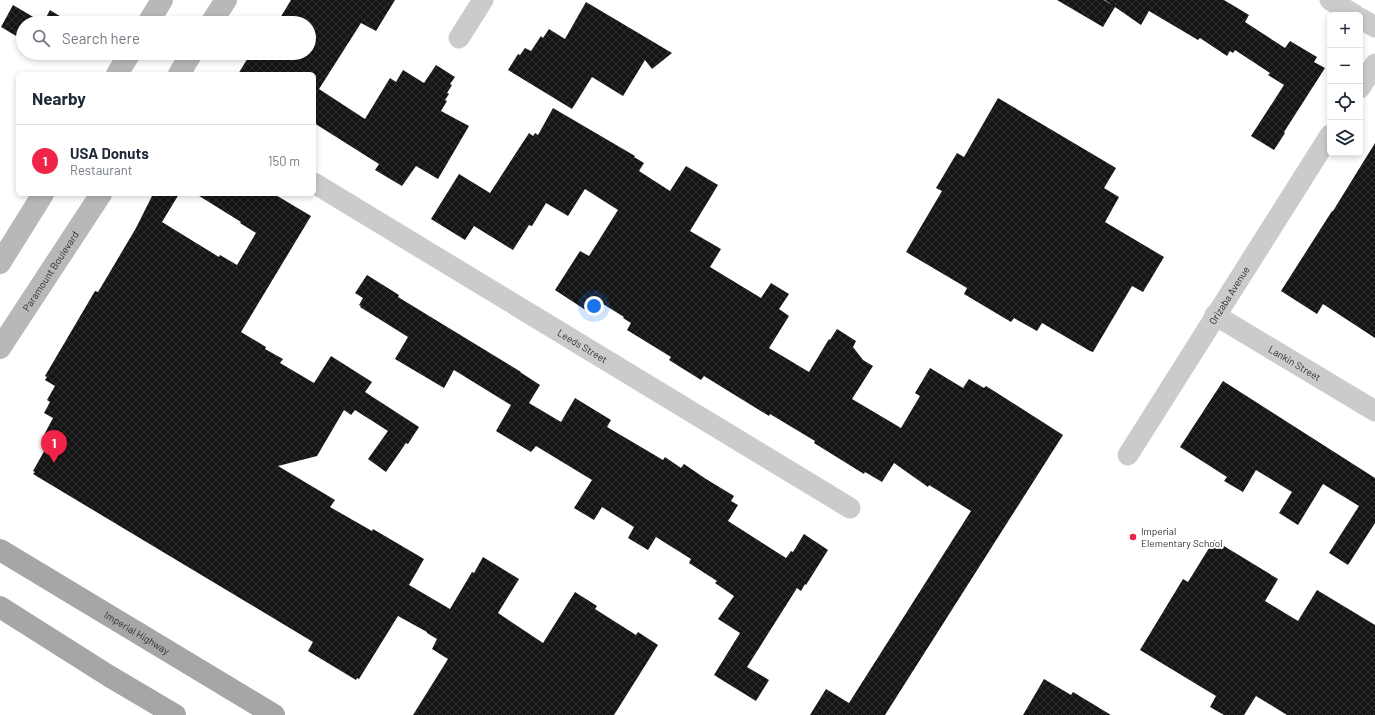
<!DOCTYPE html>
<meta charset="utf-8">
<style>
body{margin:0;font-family:Barlow,sans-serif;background:#f6f6f7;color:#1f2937}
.controls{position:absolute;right:12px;top:12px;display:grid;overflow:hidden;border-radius:6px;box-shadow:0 2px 6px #0003}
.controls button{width:36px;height:36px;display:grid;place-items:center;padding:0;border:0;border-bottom:1px solid #e0e1e3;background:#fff;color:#1f2937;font:20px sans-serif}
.you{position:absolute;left:594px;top:306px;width:14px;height:14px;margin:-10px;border:3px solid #fff;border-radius:50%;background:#1a73e8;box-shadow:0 0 0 6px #1a73e833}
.badge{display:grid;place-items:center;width:26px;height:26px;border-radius:50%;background:#f02449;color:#fff;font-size:13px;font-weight:700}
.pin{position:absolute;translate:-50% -33px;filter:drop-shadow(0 1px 2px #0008)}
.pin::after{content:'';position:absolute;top:21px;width:14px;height:12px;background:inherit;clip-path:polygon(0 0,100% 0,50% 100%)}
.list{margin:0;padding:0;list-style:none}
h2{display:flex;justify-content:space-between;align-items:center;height:52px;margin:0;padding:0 16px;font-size:17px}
h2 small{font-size:13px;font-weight:400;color:#747a83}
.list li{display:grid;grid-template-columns:26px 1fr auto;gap:12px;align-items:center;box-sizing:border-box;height:72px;padding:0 16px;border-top:1px solid #e0e1e3}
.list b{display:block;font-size:15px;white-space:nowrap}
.list p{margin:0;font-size:13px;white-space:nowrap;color:#747a83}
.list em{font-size:13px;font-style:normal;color:#747a83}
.icon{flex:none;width:22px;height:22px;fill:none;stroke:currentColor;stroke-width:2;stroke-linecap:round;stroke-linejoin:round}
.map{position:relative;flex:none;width:1375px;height:715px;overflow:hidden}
.search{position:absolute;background:#fff;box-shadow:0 2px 6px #0003;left:16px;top:16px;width:300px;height:44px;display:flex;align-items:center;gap:10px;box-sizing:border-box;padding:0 14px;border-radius:22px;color:#747a83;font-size:15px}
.panel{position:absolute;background:#fff;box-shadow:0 2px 6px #0003;left:16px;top:72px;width:300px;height:124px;border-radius:6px}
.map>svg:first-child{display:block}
.building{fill:url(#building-cross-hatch)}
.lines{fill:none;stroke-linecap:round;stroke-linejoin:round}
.street{stroke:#cbcbcb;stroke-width:21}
.secondary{stroke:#b8b8b8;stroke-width:22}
.primary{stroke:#a6a6a6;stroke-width:22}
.poi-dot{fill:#f02449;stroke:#fff;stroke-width:1.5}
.labels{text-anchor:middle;stroke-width:4;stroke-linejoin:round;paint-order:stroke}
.street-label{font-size:10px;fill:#2e2e2e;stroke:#fff}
.poi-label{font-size:10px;fill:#2e2e2e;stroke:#fff;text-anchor:start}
</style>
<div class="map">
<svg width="1375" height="715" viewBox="0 0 1375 715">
<defs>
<pattern id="building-cross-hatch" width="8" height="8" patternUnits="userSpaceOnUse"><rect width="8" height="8" fill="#151515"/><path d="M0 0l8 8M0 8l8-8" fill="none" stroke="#2f2f2f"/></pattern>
</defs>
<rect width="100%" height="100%" fill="#fff"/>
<path class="building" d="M291,0H395L376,31L361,23L319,89L365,119L390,78L396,82L403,70L424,83L436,65L455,77L450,84L452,85L447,93L449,94L445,100L447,101L441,111L469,126L438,179L416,166L402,186L375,170L379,164L314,123V74H238L251,53H309V23H277Z
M1057,0H1104L1114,6L1105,0H1224L1249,15L1245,22L1285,48L1290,41L1317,57L1314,62L1325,68L1284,132L1285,133L1274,150L1251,136L1284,85L1268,75L1270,73L1235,50L1233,53L1230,51L1227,56L1200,38L1198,40L1149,11L1141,25L1115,7L1103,27Z
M586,2L672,53L652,69L645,60L623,96L592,77L572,109L508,70L518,54L520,55L525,48L531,51L541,36L543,38L549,29L565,39Z
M13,5L35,18L32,23H23V40L1,27Z
M50,10L71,23H43Z
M998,98L1116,168L1104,188L1119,197L1105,222L1164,257L1143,292L1132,286L1093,352L1090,351L1042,323L1037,331L1014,318L1011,322L964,294L967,288L906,252L942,191L936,188L957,153L964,157Z
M553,108L635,156L634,157L644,163L639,171L670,191L686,166L718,185L690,231L721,249L710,267L761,298L771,283L789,294L779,309L789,316L769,348L809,372L829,339L830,340L837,329L856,341L853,347L863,360L873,366L852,399L901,428L920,396L915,393L930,368L963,388L969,379L984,388L986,386L1063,435L885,715H810L826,689L849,703L971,511L929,485L928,487L894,463L882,482L865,472L864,474L814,443L815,441L770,414L769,416L704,376L701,380L669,360L671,357L627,330L631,323L623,318L624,317L595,299L587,311L555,290L580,251L589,256L618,210L585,189L568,216L546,203L532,226L529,225L513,250L474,226L465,240L431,219L459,174L490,193L529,133L533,136L535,133L538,135Z
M1375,143V338L1323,304L1317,314L1281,291L1332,211H1333Z
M153,194H179L162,222L219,257L220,255L237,265L256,233L240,223L241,222L196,194H274L311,216L241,332L266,347L265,349L283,359L280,363L314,383L331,356L372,382L365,392L419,427L408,444L406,443L386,472L368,459L388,431L355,410L351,415L344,410L317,456L278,466L335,500L330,507L372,531L373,529L424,559L409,585L450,609L472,572L474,573L483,557L519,579L498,613L543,643L575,592L597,606L595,609L636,635L638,632L658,645L614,715H413L448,659L432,649L437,639L427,633V632L398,616L359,679L357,678L356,680L308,651L313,642L33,474L35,472L33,471L51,439L44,435L53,418L44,413L50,402L47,400L55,386L45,380L47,377L45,376L95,291L98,292L107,277L136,228Z
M367,275L399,295L398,297L521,372H520L540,385L529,403L561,422L575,398L611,420L607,427L663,460L665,457L681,468L684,464L706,479L734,496L731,501L738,505L728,521L786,558L791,551L793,552L804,534L828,550L806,585L805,584L801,591L797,588L747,667L769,680L756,701L714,675L740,633L718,619L734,596L715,583L717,581L689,563L691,559L656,537L648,550L628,538L634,527L602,507L594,520L574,508L592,480L536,446L531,452L496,431L511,405L454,370L444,388L395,359L408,337L360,307L361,306L359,305L363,298L355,293Z
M1223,381L1375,478V523L1348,565L1329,553L1359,506L1323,484L1298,525L1279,513L1292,492L1256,470L1243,492L1224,481L1227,477L1180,447Z
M1214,540L1278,579L1265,601L1298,621L1317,590L1375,625V715H1287L1256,696L1244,715H1224L1210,707L1216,696L1140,650L1183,579L1188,582Z
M1044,679L1071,695L1073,692L1111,715H1023Z"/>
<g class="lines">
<g class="street">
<path d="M1330,0L1355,15"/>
<path d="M1360,18L1375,27"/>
<path d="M459,38L483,0"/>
<path d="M1360,88L1375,64"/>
<path id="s1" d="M314,183L850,508"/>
<path id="s2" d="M1215,315L1375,411"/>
<path id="s3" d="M1128,455L1330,135"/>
</g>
<g class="secondary">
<path d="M148,23L162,0"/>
<path d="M211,23L226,0"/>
<path d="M117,74L130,53"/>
<path d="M179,74L192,53"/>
<path d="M0,263L43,194"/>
<path id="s4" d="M0,348L101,194"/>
</g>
<g class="primary">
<path id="s5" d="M0,550L274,715"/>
<path d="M0,607L109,676L175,715"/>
</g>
</g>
<circle class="poi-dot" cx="1133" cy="537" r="4"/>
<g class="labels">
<g class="street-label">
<text dy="4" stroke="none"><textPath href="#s4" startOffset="92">Paramount Boulevard</textPath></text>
<text dy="4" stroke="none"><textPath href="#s3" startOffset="189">Orizaba Avenue</textPath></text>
<text dy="4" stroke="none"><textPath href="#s1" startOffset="314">Leeds Street</textPath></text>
<text dy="4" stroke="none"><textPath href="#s2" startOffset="93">Lankin Street</textPath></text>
<text dy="4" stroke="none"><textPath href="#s5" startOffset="160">Imperial Highway</textPath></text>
</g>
<g class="poi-label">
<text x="1141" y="535">Imperial<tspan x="1141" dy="12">Elementary School</tspan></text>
</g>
</g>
</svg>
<div class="controls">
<button>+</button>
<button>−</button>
<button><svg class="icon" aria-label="locate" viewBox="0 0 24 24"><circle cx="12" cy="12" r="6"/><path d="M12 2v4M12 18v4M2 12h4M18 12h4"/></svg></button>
<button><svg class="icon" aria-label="layers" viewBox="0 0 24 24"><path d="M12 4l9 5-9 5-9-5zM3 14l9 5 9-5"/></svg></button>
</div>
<div class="you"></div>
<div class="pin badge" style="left:54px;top:463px">1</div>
<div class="search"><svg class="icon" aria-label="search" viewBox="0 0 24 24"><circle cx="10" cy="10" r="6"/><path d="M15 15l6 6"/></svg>Search here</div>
<section class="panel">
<h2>Nearby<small></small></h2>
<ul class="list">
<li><span class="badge">1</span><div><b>USA Donuts</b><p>Restaurant</p></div><em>150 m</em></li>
</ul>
</section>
</div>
